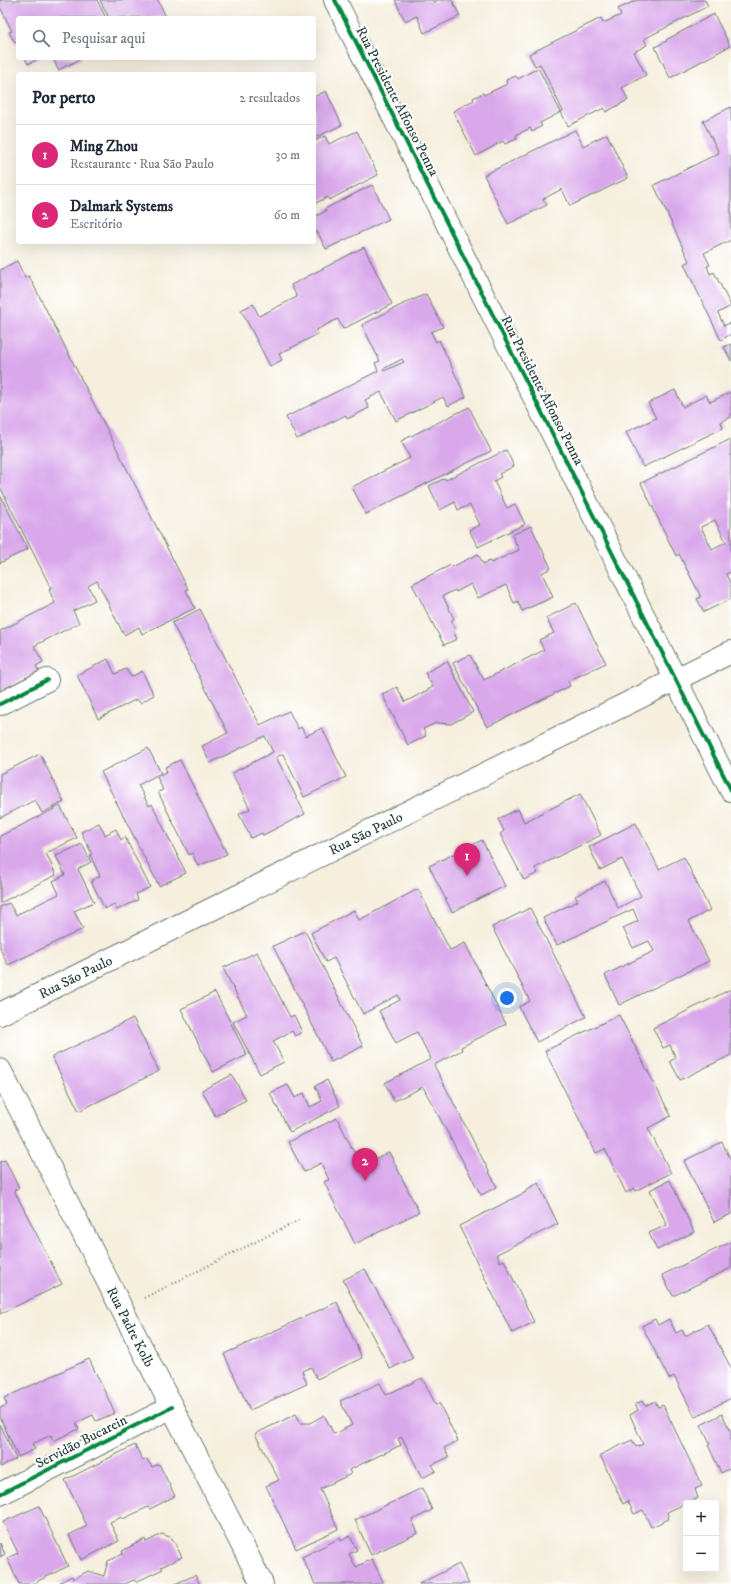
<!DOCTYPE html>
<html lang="pt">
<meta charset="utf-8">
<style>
body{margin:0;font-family:"IM FELL DW Pica",serif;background:#f2f2f3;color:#1f2937}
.controls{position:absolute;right:12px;bottom:12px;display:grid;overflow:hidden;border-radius:4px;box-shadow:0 4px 16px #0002}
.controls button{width:36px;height:36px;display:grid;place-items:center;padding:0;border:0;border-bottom:1px solid #e0e1e3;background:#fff;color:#1f2937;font:20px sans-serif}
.you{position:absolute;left:507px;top:998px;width:14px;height:14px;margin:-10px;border:3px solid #fff;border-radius:50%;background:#1a73e8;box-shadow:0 0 0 6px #1a73e833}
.badge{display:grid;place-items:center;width:26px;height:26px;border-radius:50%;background:#db2777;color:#fff;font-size:13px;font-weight:700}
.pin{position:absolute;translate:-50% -33px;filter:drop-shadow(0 1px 2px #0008)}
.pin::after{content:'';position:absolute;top:21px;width:14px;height:12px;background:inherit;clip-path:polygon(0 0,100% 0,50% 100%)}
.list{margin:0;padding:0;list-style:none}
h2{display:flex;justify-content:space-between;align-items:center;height:52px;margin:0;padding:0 16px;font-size:17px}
h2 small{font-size:13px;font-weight:400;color:#747a83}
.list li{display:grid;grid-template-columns:26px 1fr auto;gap:12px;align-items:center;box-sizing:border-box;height:60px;padding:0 16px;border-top:1px solid #e0e1e3}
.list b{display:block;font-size:15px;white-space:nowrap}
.list p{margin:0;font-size:13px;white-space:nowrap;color:#747a83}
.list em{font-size:13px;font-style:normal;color:#747a83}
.icon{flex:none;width:22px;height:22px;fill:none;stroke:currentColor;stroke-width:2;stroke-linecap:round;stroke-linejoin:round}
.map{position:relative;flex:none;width:731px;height:1584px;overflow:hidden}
.search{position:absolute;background:#fff;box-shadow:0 4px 16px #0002;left:16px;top:16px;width:300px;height:44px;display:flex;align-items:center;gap:10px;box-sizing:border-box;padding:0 14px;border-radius:4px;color:#747a83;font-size:15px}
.panel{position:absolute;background:#fff;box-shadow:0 4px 16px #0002;left:16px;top:72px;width:300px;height:172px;border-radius:4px}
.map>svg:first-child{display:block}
.building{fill:#d9a8eb;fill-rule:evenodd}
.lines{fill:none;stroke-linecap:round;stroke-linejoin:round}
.street-casing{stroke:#6a7b70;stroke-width:24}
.primary-casing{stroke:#6a7b70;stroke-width:24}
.path{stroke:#6a7b70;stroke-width:2.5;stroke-dasharray:1 3;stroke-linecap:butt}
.street{stroke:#fff;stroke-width:22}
.primary{stroke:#fff;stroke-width:22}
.cycleway-casing{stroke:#fff;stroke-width:6}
.cycleway{stroke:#00873e;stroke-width:4}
.labels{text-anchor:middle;stroke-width:4;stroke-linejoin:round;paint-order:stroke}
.street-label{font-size:14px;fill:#1f3d34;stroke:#fff}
</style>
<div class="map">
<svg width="731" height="1584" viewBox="0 0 731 1584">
<rect width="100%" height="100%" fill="#fff"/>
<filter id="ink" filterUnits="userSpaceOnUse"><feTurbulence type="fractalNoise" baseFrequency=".025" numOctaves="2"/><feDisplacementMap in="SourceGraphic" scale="8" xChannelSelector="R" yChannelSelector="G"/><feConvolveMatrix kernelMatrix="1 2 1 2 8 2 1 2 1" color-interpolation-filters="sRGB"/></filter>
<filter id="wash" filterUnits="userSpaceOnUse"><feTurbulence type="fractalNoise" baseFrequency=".012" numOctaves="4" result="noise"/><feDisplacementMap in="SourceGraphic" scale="16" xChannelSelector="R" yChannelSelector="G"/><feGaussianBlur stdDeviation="0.9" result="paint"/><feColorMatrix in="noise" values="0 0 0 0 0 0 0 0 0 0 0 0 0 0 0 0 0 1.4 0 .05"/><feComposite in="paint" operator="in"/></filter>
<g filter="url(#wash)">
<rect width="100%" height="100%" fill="#f6efde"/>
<g id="blocks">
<path class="building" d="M0,0H97L106,18H18V45L17,42L15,43L9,32L12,31L0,7Z
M100,0H158L166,17L109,18Z
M395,0H433L434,2L438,0H452L460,16L424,33L417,16L405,21Z
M637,0H705L708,6L644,39L647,45L634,52L646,75L622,88L628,100L606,112L604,108L568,126L561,112L563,111L540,64L535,66L529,54L601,18L603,23L621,15L618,9Z
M714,14L730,46L670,78L655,47L667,41L666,40Z
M25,58H40L28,64Z
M53,58H83L58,70Z
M538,68L561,112L540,123L542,126L532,132L530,128L516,135L517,139L505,144L503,141L476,156L453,111L474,100L473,98L483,93L484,95L507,84L506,80L516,76L518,79Z
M326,91L342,125L314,138V97Z
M731,107V240L704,253L710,265L707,266L710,274L714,272L731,306L718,313L724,326L731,322V334L721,340L684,264L689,261L654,185L719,153L703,121Z
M575,130L583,146L607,134L628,178L570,206L562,189L543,199L547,205L508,224L484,175Z
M357,131L378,175L329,200L328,197L314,204V141L325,136L329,144Z
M372,185L389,219L326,249L317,231L314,233V217L326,211L325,209Z
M364,247L392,304L343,329L338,319L316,330L318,334L279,354L282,360L270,366L241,310L253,304L259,316L297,297L291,285Z
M17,261L25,278L29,276L188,589L186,590L195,608L142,634L139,627L124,635L97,581L88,586L95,600L73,611L79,623L34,646L43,662L36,666L39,671L0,691V631L55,603L49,590L51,588L0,487V270Z
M426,294L443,327L431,332L436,342L439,340L466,397L448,406L443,397L396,421L381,392L365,400L369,408L347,419L346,415L297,439L286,417L378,371L375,363L380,361L362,325L413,299V300ZM402,359L404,362L384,371L383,369Z
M731,344V361L724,347Z
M675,390L683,407L706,395L710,402L731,392V417L721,422L723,428L643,467L626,432L656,418L648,403Z
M469,407L491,451L366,514L352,487L410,458L401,441Z
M731,439V572L726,574L731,585V599L704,612L697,599L701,597L679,554L676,556L641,483ZM715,520L726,542L712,549L701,527Z
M506,450L514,466L499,474L501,477L494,481L507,508L515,504L525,524L478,547L469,530L480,525L470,505L458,510L455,502L440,510L429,486L445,478L446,480Z
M0,495L28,549L0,563Z
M531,526L551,568L542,573L553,597L522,611L518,601L514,603L506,585L478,598L471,584L456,592L455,590L443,596L454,619L451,621L455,629L453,631L457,639L444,645L412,584L451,565L452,567L478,554L483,564L490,561L491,563L519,550L512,535Z
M576,603L606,663L568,681L570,686L487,727L453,663L470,655L484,680L544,650L539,640L554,633L546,618Z
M200,609L260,725L289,711L298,729L301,727L306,736L322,728L346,777L304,797L283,754L276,757L305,814L263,835L262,833L251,838L239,814L250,809L232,773L273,752L265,736L210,763L202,746L228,733L172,623Z
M108,659L115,674L126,669L131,677L142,671L154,695L140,703L137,699L98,719L77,675Z
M447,661L473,712L451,724L436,723L423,729L426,736L408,745L382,694L397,687L405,702L420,694L433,687L425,673Z
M148,748L161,773L138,785L149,806L152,804L186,873L159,886L101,772Z
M40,754L64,802L42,813L35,800L0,818V774Z
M180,760L227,854L198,866L192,853L189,855L158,792L163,790L157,777L167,771L165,767Z
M580,794L601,835L535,868L538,873L524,880L500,834L504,831L498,819L518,809L524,822Z
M60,806L77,838L46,853L56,875L0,903V836Z
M99,823L105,835L116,829L121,840L125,837L150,887L136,894L138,900L117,910L114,904L105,909L91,881L100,876L90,855L92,854L81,832Z
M636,823L659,869L684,857L710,910L689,921L709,961L619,1005L605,975L654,951L649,941L633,948L623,928L638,921L633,909L557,945L543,918L578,901L575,896L605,881L618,908L641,896L622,859L600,870L589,847Z
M482,840L505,886L452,912L429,866Z
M82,844L91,862L78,869L94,902L74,911L83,929L8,965L0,949V907L9,903L16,915L59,894L53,881L65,875L56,856Z
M418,889L450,950L465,943L506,1024L461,1047L462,1050L434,1065L497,1187L481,1195L423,1087L394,1101L385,1083L431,1059L417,1032L396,1043L379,1011L400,1000L398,995L363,1014L334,958L326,962L311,933L354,910L359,920Z
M530,908L586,1017L537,1042L519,1007L530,1001L492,927Z
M305,931L363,1046L331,1062L273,946Z
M257,952L290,1017L294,1015L302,1032L295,1036L292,1031L273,1041L284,1062L260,1074L233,1022L247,1015L223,968Z
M731,989V1055L680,1080L670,1061L676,1058L670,1045L663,1048L653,1028Z
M215,992L247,1055L213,1072L181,1009Z
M619,1015L671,1116L648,1128L671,1173L635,1191L634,1188L626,1193L605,1149L596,1153L545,1051Z
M133,1018L159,1071L79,1111L52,1057Z
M232,1075L246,1100L215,1116L202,1090Z
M327,1080L340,1106L290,1132L270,1093L288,1085L295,1098L304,1093L310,1107L322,1101L315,1086Z
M337,1118L361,1166L389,1152L419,1212L355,1244L324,1182L329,1180L321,1163L304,1172L288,1142Z
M722,1142L731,1160V1214L714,1222L684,1161Z
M5,1160L19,1188L14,1190L62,1284L0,1314V1162Z
M670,1180L694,1232L657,1250L649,1233L667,1225L650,1190Z
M538,1183L558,1224L497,1254L500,1262L504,1260L534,1322L512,1333L459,1226L526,1192V1190Z
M731,1242V1268L673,1296L662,1275Z
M365,1269L413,1358L390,1369L343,1280Z
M337,1302L362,1358L317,1379L311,1367L302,1371L307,1384L250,1410L224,1354Z
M655,1319L658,1325L669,1319L676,1333L682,1330L685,1336L708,1324L731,1368V1398L695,1417L674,1376L669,1379L642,1326Z
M89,1359L115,1413L96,1421L93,1415L76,1423L79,1429L53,1441L51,1435L32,1444L35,1449L18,1457L0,1417V1408L7,1405L4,1398Z
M422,1378L436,1405L439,1403L458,1441L444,1448L449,1457L432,1465L436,1471L422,1478L402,1437L398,1439L401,1445L349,1470L351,1474L320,1489L338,1529L296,1549L266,1486L279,1480L255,1434L296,1414L301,1423H310L324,1415L334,1434L352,1425L340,1401L380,1383L386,1395Z
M642,1401L645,1406L655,1401L658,1407L663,1405L702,1486L695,1489L698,1498L667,1512L669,1519L651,1527L643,1510L634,1514L628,1501L623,1504L600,1455L632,1440L636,1447L643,1444L630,1415L638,1410L635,1404Z
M722,1414L731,1432V1468L721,1473L708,1445L710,1444L701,1425Z
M0,1424L16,1459L0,1467Z
M135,1445L143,1461L147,1459L152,1467L159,1464L175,1496L150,1509L148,1507L123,1519L122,1517L110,1522L119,1541L81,1560L69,1535L87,1526L65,1480Z
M422,1488L432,1510L412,1520L418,1533L371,1555L355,1520Z
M39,1506L68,1566L32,1584H19L7,1558L18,1553L3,1522Z
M162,1534L172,1538L182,1557L161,1567L163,1569L136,1582L134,1580L125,1584H57L72,1576L73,1579L88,1571L104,1576L108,1561L123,1554L122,1551L145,1539L146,1542Z
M350,1536L357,1550L349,1554L356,1567L372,1559L383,1582L380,1584H315L302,1557L340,1538L341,1541Z
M0,1543L5,1554L0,1557Z
M459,1564L469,1584H419Z
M195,1575L200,1584H175Z"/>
</g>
</g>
<g filter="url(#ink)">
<use href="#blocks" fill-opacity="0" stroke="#6a7b70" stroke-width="1"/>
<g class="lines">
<defs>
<path id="street" d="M335,0L731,790
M0,704L47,680
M0,1494L172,1407"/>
<g id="primary">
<path id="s1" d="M0,1014L731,652"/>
<path id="s2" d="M0,1070L262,1584"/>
</g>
</defs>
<use href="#street" class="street-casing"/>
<use href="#primary" class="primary-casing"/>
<path class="path" d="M144,1298L301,1219"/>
<use href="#street" class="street"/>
<use href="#primary" class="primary"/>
<defs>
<path id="cycleway" d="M335,0L731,790
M0,704L47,680
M0,1494L172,1407"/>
</defs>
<use href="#cycleway" class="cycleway-casing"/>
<use href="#cycleway" class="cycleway"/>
</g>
</g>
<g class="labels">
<g class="street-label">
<text transform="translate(398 101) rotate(63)" y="5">Rua Presidente Affonso Penna</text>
<text transform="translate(543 390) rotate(63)" y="5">Rua Presidente Affonso Penna</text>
<text dy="5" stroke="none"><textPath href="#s1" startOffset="408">Rua São Paulo</textPath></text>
<text dy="5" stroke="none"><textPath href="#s1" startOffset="84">Rua São Paulo</textPath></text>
<text dy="5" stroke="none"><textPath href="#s2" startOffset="288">Rua Padre Kolb</textPath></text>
<text transform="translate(81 1441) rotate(-27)" y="5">Servidão Bucarein</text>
</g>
</g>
</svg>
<div class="controls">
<button>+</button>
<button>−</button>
</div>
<div class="you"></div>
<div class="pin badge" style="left:467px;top:876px">1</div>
<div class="pin badge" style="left:365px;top:1181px">2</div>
<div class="search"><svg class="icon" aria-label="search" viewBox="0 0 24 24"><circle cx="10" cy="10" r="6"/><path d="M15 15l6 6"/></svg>Pesquisar aqui</div>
<section class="panel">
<h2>Por perto<small>2 resultados</small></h2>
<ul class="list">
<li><span class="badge">1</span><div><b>Ming Zhou</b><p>Restaurante · Rua São Paulo</p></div><em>30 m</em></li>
<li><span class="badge">2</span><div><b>Dalmark Systems</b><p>Escritório</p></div><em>60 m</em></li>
</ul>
</section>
</div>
